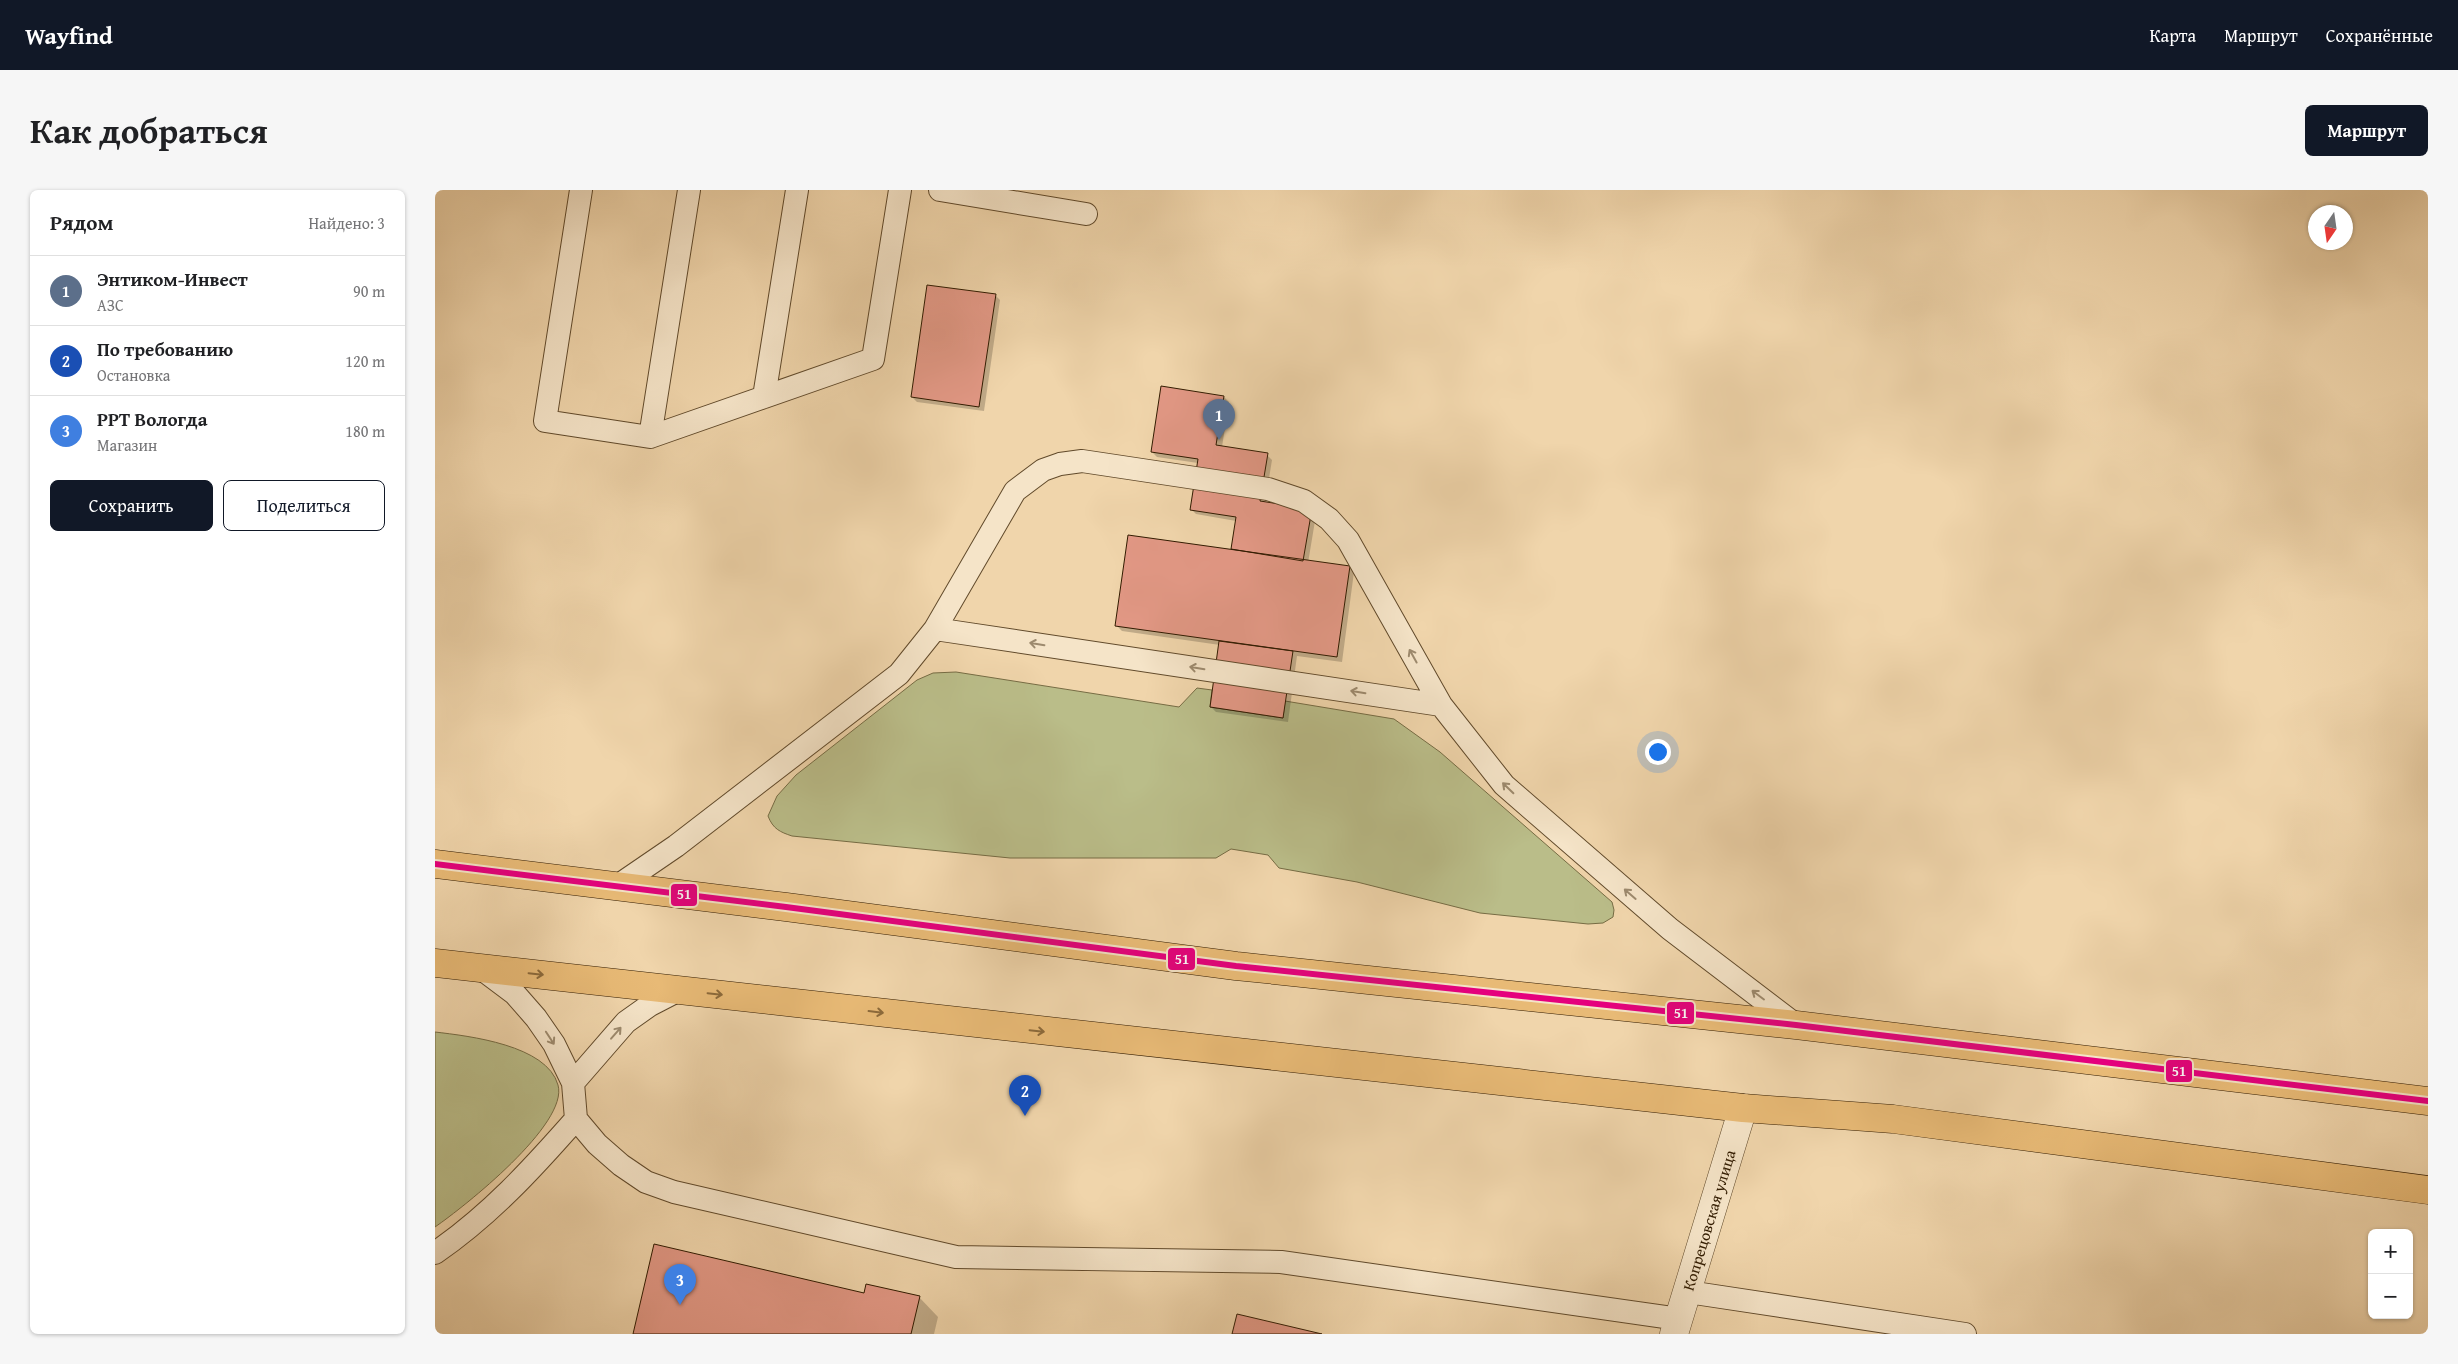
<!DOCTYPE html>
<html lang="ru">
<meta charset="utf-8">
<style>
body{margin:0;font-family:"Gentium Book Plus",serif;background:#f6f6f6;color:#202124}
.controls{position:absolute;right:15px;bottom:15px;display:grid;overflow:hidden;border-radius:8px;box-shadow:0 1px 4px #0004}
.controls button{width:45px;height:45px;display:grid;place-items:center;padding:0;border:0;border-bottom:1px solid #e0e0e0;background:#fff;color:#202124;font:25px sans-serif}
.compass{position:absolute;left:1873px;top:15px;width:45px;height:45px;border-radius:50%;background:#fff;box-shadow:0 1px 4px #0004;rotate:193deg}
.you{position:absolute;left:1222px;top:561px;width:18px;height:18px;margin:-12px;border:4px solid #fff;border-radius:50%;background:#1a73e8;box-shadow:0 0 0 8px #1a73e833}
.badge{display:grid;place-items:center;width:32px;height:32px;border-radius:50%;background:#111827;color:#fff;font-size:16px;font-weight:700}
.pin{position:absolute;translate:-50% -41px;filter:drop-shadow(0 1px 2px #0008)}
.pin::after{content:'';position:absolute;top:26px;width:18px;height:15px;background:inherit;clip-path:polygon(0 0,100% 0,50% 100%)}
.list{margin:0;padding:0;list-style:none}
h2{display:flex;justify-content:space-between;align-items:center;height:65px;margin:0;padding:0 20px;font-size:21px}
h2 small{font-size:16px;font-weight:400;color:#757577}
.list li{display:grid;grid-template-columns:32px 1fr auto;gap:15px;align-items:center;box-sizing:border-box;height:70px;padding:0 20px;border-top:1px solid #e0e0e0}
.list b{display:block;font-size:19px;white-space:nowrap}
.list p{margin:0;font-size:16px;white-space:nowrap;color:#757577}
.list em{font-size:16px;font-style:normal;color:#757577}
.actions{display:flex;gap:10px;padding:15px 20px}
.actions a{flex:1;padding:11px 0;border:1px solid #111827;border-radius:8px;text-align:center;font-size:18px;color:#111827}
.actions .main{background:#111827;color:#fff}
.map{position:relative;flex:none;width:1993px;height:1144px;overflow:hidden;border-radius:8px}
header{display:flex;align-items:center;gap:30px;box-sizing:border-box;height:70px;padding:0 25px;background:#111827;color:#fff}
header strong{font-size:24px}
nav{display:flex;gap:28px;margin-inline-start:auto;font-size:18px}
.intro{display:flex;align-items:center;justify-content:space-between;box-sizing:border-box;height:120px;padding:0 30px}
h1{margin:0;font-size:35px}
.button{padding:12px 22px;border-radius:8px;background:#111827;color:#fff;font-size:18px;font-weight:700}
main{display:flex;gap:30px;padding:0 30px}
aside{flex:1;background:#fff;border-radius:8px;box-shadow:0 1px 4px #0004}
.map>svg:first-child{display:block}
.green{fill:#babd89;stroke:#766c44}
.shadow{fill:#0003}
.building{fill:#e29885;stroke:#311b00}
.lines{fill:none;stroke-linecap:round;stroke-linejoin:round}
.service-casing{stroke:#614a2b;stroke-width:24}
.minor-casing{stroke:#614a2b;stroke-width:29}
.primary-casing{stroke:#311b00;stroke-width:29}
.service{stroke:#f5e4c8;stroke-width:22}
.minor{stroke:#f5e4c8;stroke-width:28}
.primary{stroke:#e8ba76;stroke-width:28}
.bus-1-casing{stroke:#f5e4c8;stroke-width:10}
.bus-1{stroke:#e5007d;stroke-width:6}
.oneway{stroke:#9d8a6e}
.oneway2{stroke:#8c6a3b}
.labels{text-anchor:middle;stroke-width:4;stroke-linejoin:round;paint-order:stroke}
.street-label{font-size:16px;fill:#311b00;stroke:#f5e4c8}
.line-badge{stroke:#f5e4c8;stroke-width:2}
.badge-label{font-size:14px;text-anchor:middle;font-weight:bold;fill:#fff}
</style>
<header>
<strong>Wayfind</strong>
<nav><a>Карта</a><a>Маршрут</a><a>Сохранённые</a></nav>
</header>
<div class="intro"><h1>Как добраться</h1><a class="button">Маршрут</a></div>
<main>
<aside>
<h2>Рядом<small>Найдено: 3</small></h2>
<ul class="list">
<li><span class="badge" style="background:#5c6f8a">1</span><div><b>Энтиком-Инвест</b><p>АЗС</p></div><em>90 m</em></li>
<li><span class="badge" style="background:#1a4fb4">2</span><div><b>По требованию</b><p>Остановка</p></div><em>120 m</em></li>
<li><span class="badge" style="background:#3f7fe0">3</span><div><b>РРТ Вологда</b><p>Магазин</p></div><em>180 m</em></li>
</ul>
<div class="actions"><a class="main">Сохранить</a><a>Поделиться</a></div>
</aside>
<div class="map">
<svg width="1993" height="1144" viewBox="0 0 1993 1144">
<rect width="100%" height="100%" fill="#f0d5ab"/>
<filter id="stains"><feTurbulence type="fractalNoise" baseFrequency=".004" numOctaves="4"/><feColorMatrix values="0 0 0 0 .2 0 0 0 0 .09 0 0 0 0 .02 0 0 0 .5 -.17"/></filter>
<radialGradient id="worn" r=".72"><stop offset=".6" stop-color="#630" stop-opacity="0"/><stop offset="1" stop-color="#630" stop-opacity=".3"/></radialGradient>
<path class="green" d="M521,482L744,517L762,498L777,500L775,517L848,528L850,511L959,529L1005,562L1177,712L1179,720L1178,727L1168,733L1153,734L1045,723L922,692L844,678L833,665L796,659L781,668H575L357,646C345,642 338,639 333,626L342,606L361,585L482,490L498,483Z
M0,842C34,846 112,855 123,895C134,934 29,1017 0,1037Z"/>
<path class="shadow" d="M560,105L565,110L549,221L482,212L477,207Z
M789,207L794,212L787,257L832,265L837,270L830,313L881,325L873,373L914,377L919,382L907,472L862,466L853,532L781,522L776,517L785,455L687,441L682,436L797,361L801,331L761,324L756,319L763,273L722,267L717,262Z
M430,1104L484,1107L503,1127L499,1144H199Z"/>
<path class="building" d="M492,95L561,104L544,217L476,207Z
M726,196L789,206L781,255L833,263L825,311L877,319L868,371L796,359L801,327L755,320L763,269L716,262Z
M693,345L915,376L902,467L680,436Z
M784,451L858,461L848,528L775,517Z
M219,1054L429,1103L431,1094L485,1106L476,1144H198Z
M802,1124L887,1144H797Z"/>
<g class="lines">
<defs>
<path id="service" d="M146,0L110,231L215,247L438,169L465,0
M505,0L651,24
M329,207L362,0
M215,247L254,0
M500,439L1006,515
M181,697L241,656L464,484L500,439L580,301L608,280L625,274L647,271L833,299L869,311L894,329L913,350L1006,515L1069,595L1235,739L1361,835
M44,777L80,804L101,828L119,854L138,893L141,929L162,954L186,975L211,992L239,1002L521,1067L846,1072L1244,1129
M138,893L191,832L215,815L244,800
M0,1063C55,1025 97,979 141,929
M1253,1102L1530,1144"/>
<g id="minor">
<path id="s1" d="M1239,1144L1308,918"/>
</g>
<path id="primary" d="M0,674L351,717L801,776L1361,835L1993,911
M0,773L1308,918L1458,929L1993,1000"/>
</defs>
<use href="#service" class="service-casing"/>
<use href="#minor" class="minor-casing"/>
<use href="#primary" class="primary-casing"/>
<use href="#service" class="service"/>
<use href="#minor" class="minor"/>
<use href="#primary" class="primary"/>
<defs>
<path id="bus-1" d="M0,674L351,717L801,776L1361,835L1993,911"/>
</defs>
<use href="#bus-1" class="bus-1-casing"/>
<use href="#bus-1" class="bus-1"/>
</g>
<defs><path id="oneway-shaft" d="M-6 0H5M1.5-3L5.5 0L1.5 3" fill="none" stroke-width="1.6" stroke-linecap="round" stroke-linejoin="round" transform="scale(1.25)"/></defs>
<g class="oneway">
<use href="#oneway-shaft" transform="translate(602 454) rotate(-171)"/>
<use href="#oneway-shaft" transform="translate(978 466) rotate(-119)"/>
<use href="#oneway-shaft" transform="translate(762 478) rotate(-171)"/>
<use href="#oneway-shaft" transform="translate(923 502) rotate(-171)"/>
<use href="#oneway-shaft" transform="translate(1073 598) rotate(-136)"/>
<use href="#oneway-shaft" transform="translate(1195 704) rotate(-139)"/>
<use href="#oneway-shaft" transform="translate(1323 805) rotate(-143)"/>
<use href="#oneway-shaft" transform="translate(181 843) rotate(-49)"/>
<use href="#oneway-shaft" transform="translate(115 848) rotate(57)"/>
</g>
<g class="oneway2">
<use href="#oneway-shaft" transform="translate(101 784) rotate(6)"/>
<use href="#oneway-shaft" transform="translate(280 804) rotate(6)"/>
<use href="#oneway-shaft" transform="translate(441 822) rotate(7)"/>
<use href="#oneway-shaft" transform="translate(602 841) rotate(6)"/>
</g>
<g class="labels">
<g class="street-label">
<text dy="6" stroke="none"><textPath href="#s1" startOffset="119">Копрецовская улица</textPath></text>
</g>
</g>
<g class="line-badge">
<rect x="235" y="693" width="28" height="24" rx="5" fill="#e5007d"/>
<rect x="732" y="757" width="29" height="24" rx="5" fill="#e5007d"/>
<rect x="1231" y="811" width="29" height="24" rx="5" fill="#e5007d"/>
<rect x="1730" y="869" width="28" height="24" rx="5" fill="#e5007d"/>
</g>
<g class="badge-label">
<text x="249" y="709">51</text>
<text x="747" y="774">51</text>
<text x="1246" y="828">51</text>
<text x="1744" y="886">51</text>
</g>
<rect width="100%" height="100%" filter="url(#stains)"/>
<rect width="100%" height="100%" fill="url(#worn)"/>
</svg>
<div class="controls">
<button>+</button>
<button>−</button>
</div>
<svg class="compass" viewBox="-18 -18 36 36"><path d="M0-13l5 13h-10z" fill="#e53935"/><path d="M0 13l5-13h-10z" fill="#757577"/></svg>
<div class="you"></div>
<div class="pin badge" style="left:784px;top:250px;background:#5c6f8a">1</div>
<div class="pin badge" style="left:590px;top:926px;background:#1a4fb4">2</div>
<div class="pin badge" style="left:245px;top:1115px;background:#3f7fe0">3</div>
</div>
</main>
